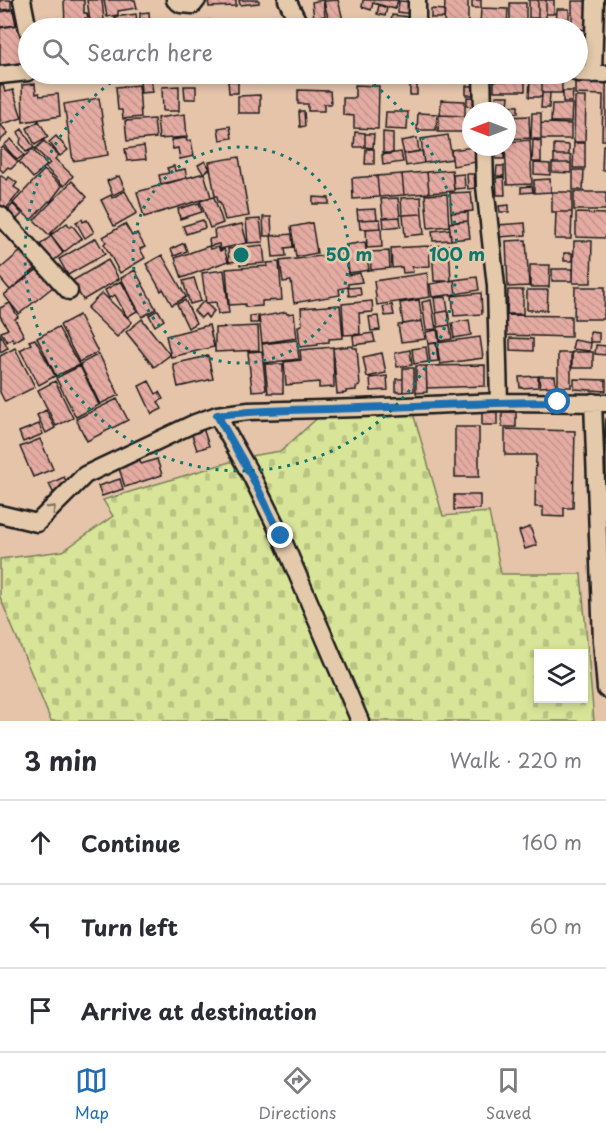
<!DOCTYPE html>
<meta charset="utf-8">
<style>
body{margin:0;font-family:"Playpen Sans",sans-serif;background:#f2f2f3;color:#2b2b33}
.controls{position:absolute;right:18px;bottom:18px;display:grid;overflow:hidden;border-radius:0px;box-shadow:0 3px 9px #0003}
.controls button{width:54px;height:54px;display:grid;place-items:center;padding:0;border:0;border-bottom:2px solid #e1e1e2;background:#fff;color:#2b2b33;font:30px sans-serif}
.compass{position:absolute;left:462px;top:102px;width:54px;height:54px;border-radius:50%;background:#fff;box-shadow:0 3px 9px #0003;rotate:270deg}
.stop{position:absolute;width:18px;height:18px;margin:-14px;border:4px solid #1f6fb2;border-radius:50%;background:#fff}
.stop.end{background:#1f6fb2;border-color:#fff;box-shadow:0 2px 6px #0008}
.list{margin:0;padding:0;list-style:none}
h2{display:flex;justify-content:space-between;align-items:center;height:78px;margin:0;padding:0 24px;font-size:26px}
h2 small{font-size:20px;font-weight:400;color:#7c7c81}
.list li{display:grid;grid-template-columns:39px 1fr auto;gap:18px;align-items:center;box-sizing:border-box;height:84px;padding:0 24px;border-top:2px solid #e1e1e2}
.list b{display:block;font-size:22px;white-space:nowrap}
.list em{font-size:20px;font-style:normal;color:#7c7c81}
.icon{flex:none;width:33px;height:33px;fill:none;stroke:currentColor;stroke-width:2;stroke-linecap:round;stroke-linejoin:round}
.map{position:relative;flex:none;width:606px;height:721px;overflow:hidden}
.search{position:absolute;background:#fff;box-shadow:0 3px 9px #0003;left:18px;right:18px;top:18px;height:66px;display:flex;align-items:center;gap:15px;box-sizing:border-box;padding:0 21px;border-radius:33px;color:#7c7c81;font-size:22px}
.sheet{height:330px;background:#fff}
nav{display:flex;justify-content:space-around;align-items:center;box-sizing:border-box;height:84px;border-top:2px solid #e1e1e2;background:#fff;font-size:16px;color:#7c7c81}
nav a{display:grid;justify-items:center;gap:3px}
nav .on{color:#1f6fb2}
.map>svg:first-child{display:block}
.cemetery{fill:url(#cemetery-stones);stroke:#7a805a;stroke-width:1.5;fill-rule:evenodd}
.building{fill:url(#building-back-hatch);stroke:#1c1c1c;stroke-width:1.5}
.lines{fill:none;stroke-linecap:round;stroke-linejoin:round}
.minor-casing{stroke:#1c1c1c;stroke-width:21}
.minor{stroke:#e4c9ab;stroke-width:16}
.oneway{stroke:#807264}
.route{stroke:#1f6fb2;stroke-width:8}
.ring{fill:none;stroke:#0f766e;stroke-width:3;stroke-dasharray:3 6}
.centre{fill:#0f766e;stroke:#e4c9ab;stroke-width:3}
.ring-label{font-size:18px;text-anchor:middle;font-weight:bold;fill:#0f766e;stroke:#e4c9ab;stroke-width:5;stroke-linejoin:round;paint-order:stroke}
</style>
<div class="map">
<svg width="606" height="721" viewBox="0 0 606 721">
<defs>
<pattern id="cemetery-stones" width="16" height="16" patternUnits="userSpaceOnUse" patternTransform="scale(1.5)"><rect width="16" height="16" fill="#d8e598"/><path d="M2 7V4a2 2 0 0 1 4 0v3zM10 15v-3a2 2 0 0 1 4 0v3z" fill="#b9c482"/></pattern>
<pattern id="building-back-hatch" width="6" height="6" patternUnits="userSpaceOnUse" patternTransform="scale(1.5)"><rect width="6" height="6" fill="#e4aba2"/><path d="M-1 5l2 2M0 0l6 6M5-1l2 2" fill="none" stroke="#c3938b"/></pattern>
</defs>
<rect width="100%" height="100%" fill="#e5c4aa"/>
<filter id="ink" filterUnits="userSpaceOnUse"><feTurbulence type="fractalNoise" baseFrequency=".0167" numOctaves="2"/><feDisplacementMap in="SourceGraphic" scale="12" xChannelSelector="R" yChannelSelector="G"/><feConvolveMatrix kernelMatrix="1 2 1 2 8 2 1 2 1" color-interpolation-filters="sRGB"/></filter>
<g filter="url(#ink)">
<path class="cemetery" d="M323,413H413L443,516L489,512L501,574H581L594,721H51L0,597V559L63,551L113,516L103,500L250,456L281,451ZM538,654H584V698H538Z"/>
<path class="building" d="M0,0H11V9L0,10Z
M64,0H84V13H87L88,18H85V24L65,26Z
M87,0H102L104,20L90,21Z
M104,0H135L137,8L118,11V15L107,17Z
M208,0H236V6L209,7Z
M239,0H259V3L240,5Z
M323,0L325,16L314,18L312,2Z
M338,0L345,28H327L330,27L324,1Z
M363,0H398L395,9L373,3L371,10L362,7Z
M445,0H468V28H444Z
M472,0H481V8H472Z
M529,0H538V18H529Z
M538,0H546V18H538Z
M546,0H554V14H546Z
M399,1L413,2L411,14L398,12Z
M572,1H587V30L572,28Z
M510,3H526V28H510Z
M379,5L387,8L385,16L377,14Z
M481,8L508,9L507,25H480Z
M431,9L444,10V18H431Z
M557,9H569V28H556Z
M13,10L16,25L0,27V12Z
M149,12L150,28H140V13Z
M136,14L138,28H116L115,17Z
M392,15L409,17L408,28H390Z
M210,20L211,28H192L191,23Z
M113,22L114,28H93L92,25Z
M25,24L28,62L0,66V28Z
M151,78L153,92L141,93L140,79Z
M542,79L562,80V93H542Z
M228,81H238V93H229Z
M494,81H525V91H494Z
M530,81H542V97H529Z
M575,81L606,82V140H602L603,95L575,94Z
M410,82L417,83V95H410Z
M35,84L36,94L39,93L40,96L58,94L60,116L23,122L22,85Z
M3,85L5,92L13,90L22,118L2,124L0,119V86Z
M139,85L141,117L123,119L122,110H118L116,87Z
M355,85L379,86L378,129L354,128V116L343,115V98H355Z
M179,86V111H163L162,87Z
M184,86H196V99H185Z
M466,86H475V95H466Z
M298,90L330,91L331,104H324V111H308V104H298Z
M563,91H573L572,102H563Z
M542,93H550L549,108H541Z
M260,95V113H238V96Z
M496,96H509L508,106L496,105Z
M467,97L478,98V107L467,106Z
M575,97H586L585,142H574Z
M99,98L108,155L73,161L64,104Z
M441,100L465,101V116L440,115Z
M552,104H572L571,122H551Z
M501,105L518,106V113L501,111Z
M299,111H304L305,126L300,127Z
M386,112H408L407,130L385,129Z
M418,113L437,114L436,130H417Z
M532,113H541V139H531Z
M185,114L187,137L159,139L157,118Z
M439,115L465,116L464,132H438Z
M529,116L530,138L507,139V117Z
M154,119L156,138L127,141L125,121Z
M39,121L48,137L35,145L27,128Z
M541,123L571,124V139H541Z
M0,124L8,133L0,141Z
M230,126L232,138L220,140L218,128Z
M22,129L34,148L26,152L20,143L21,138L18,132Z
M355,132L365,133V147H354Z
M383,132L393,133V153H383Z
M365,134H374L373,148L365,147Z
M448,135L452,159L424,163L421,139Z
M56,136L68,150L60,156L49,142Z
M186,138L187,141L191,140L194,156L180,159L178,148L173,149L171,140Z
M417,138L419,151L404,154L401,141Z
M11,139L24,155L17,160L4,145Z
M530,140L532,184L507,185L505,147H507V142Z
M533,140L541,141V162H532Z
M44,141L59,155L55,159L73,176L64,186L45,167L50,163L35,149Z
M574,143H585V168H573Z
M554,144L569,145V155H554Z
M603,145H606V170H602Z
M144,146L146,159L127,161L125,149Z
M3,147L18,162L11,169L8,167L3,172L0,169V150Z
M474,147L476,162L453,166L451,150Z
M32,149L47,165L33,178L19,162Z
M366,149H374V164H365Z
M422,151L424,163L406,166L404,154Z
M401,152L403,162L383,165L382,155Z
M496,152H504V159H496Z
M554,155H571V163H554Z
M239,157L249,216L225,220L220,202H218L217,196H215L209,162Z
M205,161L210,169L203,173L198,165Z
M534,163L550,164V175L534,174Z
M552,163H571V173L552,172Z
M174,166L175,171L185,169L187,178L161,184L159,175L169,173L167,168Z
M497,166H504V176H496Z
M44,170L62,186L50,202L49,201L31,220L13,203Z
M452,170L454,191L429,193L427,172Z
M573,170H584L583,190H573Z
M427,172L429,193L404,195L402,174Z
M204,173L211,197L144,217L137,192Z
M402,174L404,195L379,197L377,176Z
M464,174L465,188L454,189L453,175Z
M467,174H474L475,188L468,189Z
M0,175L7,180L9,177L17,183L14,187L20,191L4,212L0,209Z
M119,176L125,189L113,195L107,181Z
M377,176L379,197L353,199L352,178Z
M504,177L505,195H497L496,178Z
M550,179L551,192L534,193V180Z
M72,181L87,197L49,235L34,220Z
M532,186L533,192L521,193V187Z
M125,191L137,213L114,226L101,200L111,195L112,198Z
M471,192L473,211L451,213L450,193Z
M552,192H572V212H552Z
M574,192H606V210H574Z
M447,194L449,226L428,228L425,195Z
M214,197L223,223L210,228L200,201Z
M313,197L329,198V204H313Z
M421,197L422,214L402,215L401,198Z
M398,198L400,217L383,218L381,199Z
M199,203L202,212L180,219L178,209Z
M13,204L22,214L15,221L6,212Z
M509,205V212H500L499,206Z
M376,209L377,219L358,220L357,210Z
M468,212V221L452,222L451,213Z
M556,212H572L571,239H555Z
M576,213L606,214V238L576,237Z
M422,214L424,234L405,236L403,215Z
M263,217H271L272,236H264Z
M400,217L401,226L384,228L383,218Z
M82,219L83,222L87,220L94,232L85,238L76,222Z
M260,219L263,242L248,243L246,220Z
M380,219L381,228L360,229L359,220Z
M203,220L205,228L186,234L183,226Z
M468,221L470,238L451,240L449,223Z
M67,223L70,227L72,225L82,238L64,252L51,235Z
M312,223L317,253L296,257L291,227Z
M525,223L526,235L498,237V225Z
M125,224L132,236L137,233L145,247L140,249L145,258L120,273L104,244L106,242L103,237Z
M242,224L247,243L220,249L219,244L210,246L209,239L215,238L214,230Z
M381,228L382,247L367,248L366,229Z
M450,229L451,240L433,241L432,231Z
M292,234L293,247L285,248L286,256L273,257L271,236Z
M51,236L63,253L52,262L40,245Z
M96,238L105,254L68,275L59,259Z
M526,240L529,286L508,287L506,241Z
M574,241H592L591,283H573Z
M365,242L369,270L349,273L346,245Z
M184,243L187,251L174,256L171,249Z
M263,245L265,263L240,265V261L229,262L228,249Z
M449,245L451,281H434L432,246Z
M209,246L210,249L218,247L220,251L224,249L228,261L182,278L175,258Z
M429,246L430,266L412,267L413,272L403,273L402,267L392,268L391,248Z
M22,250L41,264L10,290L0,278V269Z
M389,251L390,268L371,270L370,252Z
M346,253L348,275L360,273L362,282L348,284V287L339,289L340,295L294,303L291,281L283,282L280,261Z
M564,253H572V261H564Z
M162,255L186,297L172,305L163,289L161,291L146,264Z
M108,260L119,279L83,300L72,281Z
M279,262L282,300L262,301V306L245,307V304L229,305L226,269L268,266L267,263Z
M530,265H550L549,287H530Z
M38,269L53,287L19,314L4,295Z
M552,269H572V281H552Z
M135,270L156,309L142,317L121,278Z
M224,270L229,313L218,314L216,302L206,303L202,273Z
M427,273L430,297L377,305L374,281Z
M477,277L479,290L456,294L454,280Z
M194,278L201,301L190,304L183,281Z
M454,280L456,294L432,297L430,284Z
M121,281L137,311L127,317L115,295L109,298L105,290Z
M360,287L361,295L349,296L348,288Z
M575,287H605L604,319H574Z
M508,290H523V314H507Z
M527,290H548L547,310H527Z
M102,293L132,322L117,337L87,308Z
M481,293L482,314L454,316L452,296Z
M446,297L448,311L436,313L434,298Z
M185,300L196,323L188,328L177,304Z
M419,300L422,321L403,324L400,303Z
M431,300L436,329L426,330L422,302Z
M204,301L214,311L208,318L205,314L201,318L194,311Z
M372,301L373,312L359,313L360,334L344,335L342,304Z
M10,303L18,317L15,319L24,336L14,342L12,338L7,342L1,332L8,329L0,316V308Z
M340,305L343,338L329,339V342L318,343V345L300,347L298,326L302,325L301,308Z
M392,305L394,315L385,316L383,307Z
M158,310L164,320L155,326L149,315Z
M448,311L450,325L438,327L436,313Z
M286,312L287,314L294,313L297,338L262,343L259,317Z
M79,315L98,352L79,362L60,325Z
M258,315V323H250V316Z
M504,315L571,316V337L504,335Z
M378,316L380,330L371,331L369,317Z
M142,319L170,355L154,367L126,332Z
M469,320L471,335L454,338L452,323Z
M422,321L425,339L401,342L398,325Z
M209,325L214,347L171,357L166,336Z
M450,325L452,339L440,341L438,327Z
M258,326L259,350L215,352V328Z
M58,327L79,365L56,376L37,338Z
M437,330L439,342L428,344L426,332Z
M590,332L599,333V342H590Z
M373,333L375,342L354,345L353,336Z
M0,334L8,348L0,352Z
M480,337L483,358L440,364L437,343Z
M510,338L533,339V351L510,350Z
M35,339L55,376L39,385L20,350L31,344L29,341Z
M297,340L299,359L264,363L262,344Z
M574,340L591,343L590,351L572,349Z
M436,343L438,361L430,362L428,344Z
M596,345L606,346V355L595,354Z
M353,346V348H357L360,386L356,387V390L346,391V393L337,394L333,348Z
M333,347L334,387L319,388V382L286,385L284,362L301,360L300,350Z
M426,347L428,362L414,364L412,349Z
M15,348L35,387L5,402L0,392V356Z
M410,350L412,365L397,367L395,353Z
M262,351L266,390L252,391L248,352Z
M572,352H593V368H572Z
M382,353L386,373L367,377L363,357Z
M558,353H571V387H558Z
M99,354L119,395L100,404L80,364Z
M208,356L213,379L178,387L173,364Z
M265,364H283V393H268Z
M485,365V386L427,388L426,366Z
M80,366L99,405L76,417L56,378Z
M416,366H426L427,392L416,393Z
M403,368H414V391L403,392Z
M387,376L388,390L371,391L370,378Z
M538,376V387L520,388L519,377Z
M539,376H555L556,386L540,387Z
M396,379H403V392H396Z
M574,379L606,380V391L574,389Z
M55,381L73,418L56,426L38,390Z
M149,381L156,394L159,392L163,399L158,402L162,409L152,414L139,386Z
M117,399L128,420L87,441L76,419Z
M46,410L55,428L46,433L37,415Z
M497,412V425H482V413Z
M502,412H516V427H502Z
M606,418V477H604L605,471H602Z
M39,424L43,434L23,442L19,432Z
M455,427H479V477H455Z
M203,428L209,446L197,450L191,432Z
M505,429L575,431L573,508H564V517L543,516V507H535L536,455H505Z
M40,439L53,469L33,477L20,447Z
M138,455L141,464L157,459L162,475L125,487L117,462Z
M64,477L70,489L55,496L49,484Z
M120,479L123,489L102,496L98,486Z
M454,495H480V509L454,510Z
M530,527L537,545L525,549L519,531Z"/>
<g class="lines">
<defs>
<path id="minor" d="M22,0L28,30
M175,0L181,4L193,5L197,0
M287,0L301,28
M417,28V0
M578,73L606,74
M482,74L483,111
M593,74L595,0
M0,75L28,72
M484,147L485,186L496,286L499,402
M0,215L69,291
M593,402L602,641L606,689
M217,415L252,477L281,536L360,721
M0,514L37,523L85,475L195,423L217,415L249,411L360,408L499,402L606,403"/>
</defs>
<use href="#minor" class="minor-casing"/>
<use href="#minor" class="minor"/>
</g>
<defs><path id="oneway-chevron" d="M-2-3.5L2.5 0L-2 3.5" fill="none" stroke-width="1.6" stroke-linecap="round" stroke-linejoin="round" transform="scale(1.5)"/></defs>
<use class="oneway" href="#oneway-chevron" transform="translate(52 509) rotate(-45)"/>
</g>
<g class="lines" filter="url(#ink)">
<path class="route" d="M281,536L252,477L217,415C264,409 312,410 360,408C426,406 492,402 558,402"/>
</g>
<g class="ring">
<circle cx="241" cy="255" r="108"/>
<path d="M359 74A216 216 0 1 1 123 74"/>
</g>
<circle cx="241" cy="255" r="9" class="centre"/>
<g class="ring-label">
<text x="349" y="261">50 m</text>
<text x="457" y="261">100 m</text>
</g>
</svg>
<div class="controls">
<button><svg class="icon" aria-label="layers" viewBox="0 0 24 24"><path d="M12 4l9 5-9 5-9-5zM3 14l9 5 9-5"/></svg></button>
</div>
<svg class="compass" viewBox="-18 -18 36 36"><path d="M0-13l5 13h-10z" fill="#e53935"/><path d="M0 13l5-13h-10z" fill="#7c7c81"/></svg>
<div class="stop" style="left:558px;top:402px"></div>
<div class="stop end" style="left:281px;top:536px"></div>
<div class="search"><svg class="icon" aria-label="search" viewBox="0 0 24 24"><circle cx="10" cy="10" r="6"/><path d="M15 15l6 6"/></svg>Search here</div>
</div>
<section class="sheet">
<h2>3 min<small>Walk · 220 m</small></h2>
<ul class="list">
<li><svg class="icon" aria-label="ahead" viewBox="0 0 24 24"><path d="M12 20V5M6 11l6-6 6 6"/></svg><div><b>Continue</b></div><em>160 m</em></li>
<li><svg class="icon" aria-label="left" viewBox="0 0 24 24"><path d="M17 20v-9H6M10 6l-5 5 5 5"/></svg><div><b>Turn left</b></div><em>60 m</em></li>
<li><svg class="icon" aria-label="arrive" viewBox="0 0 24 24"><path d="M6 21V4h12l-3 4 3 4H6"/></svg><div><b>Arrive at destination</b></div></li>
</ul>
</section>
<nav>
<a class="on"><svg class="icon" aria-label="map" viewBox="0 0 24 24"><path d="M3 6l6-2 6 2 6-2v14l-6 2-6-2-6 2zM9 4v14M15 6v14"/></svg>Map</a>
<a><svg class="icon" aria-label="directions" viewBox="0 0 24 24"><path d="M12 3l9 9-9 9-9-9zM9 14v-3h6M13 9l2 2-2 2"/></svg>Directions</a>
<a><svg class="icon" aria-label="saved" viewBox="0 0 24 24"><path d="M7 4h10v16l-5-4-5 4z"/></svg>Saved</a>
</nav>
